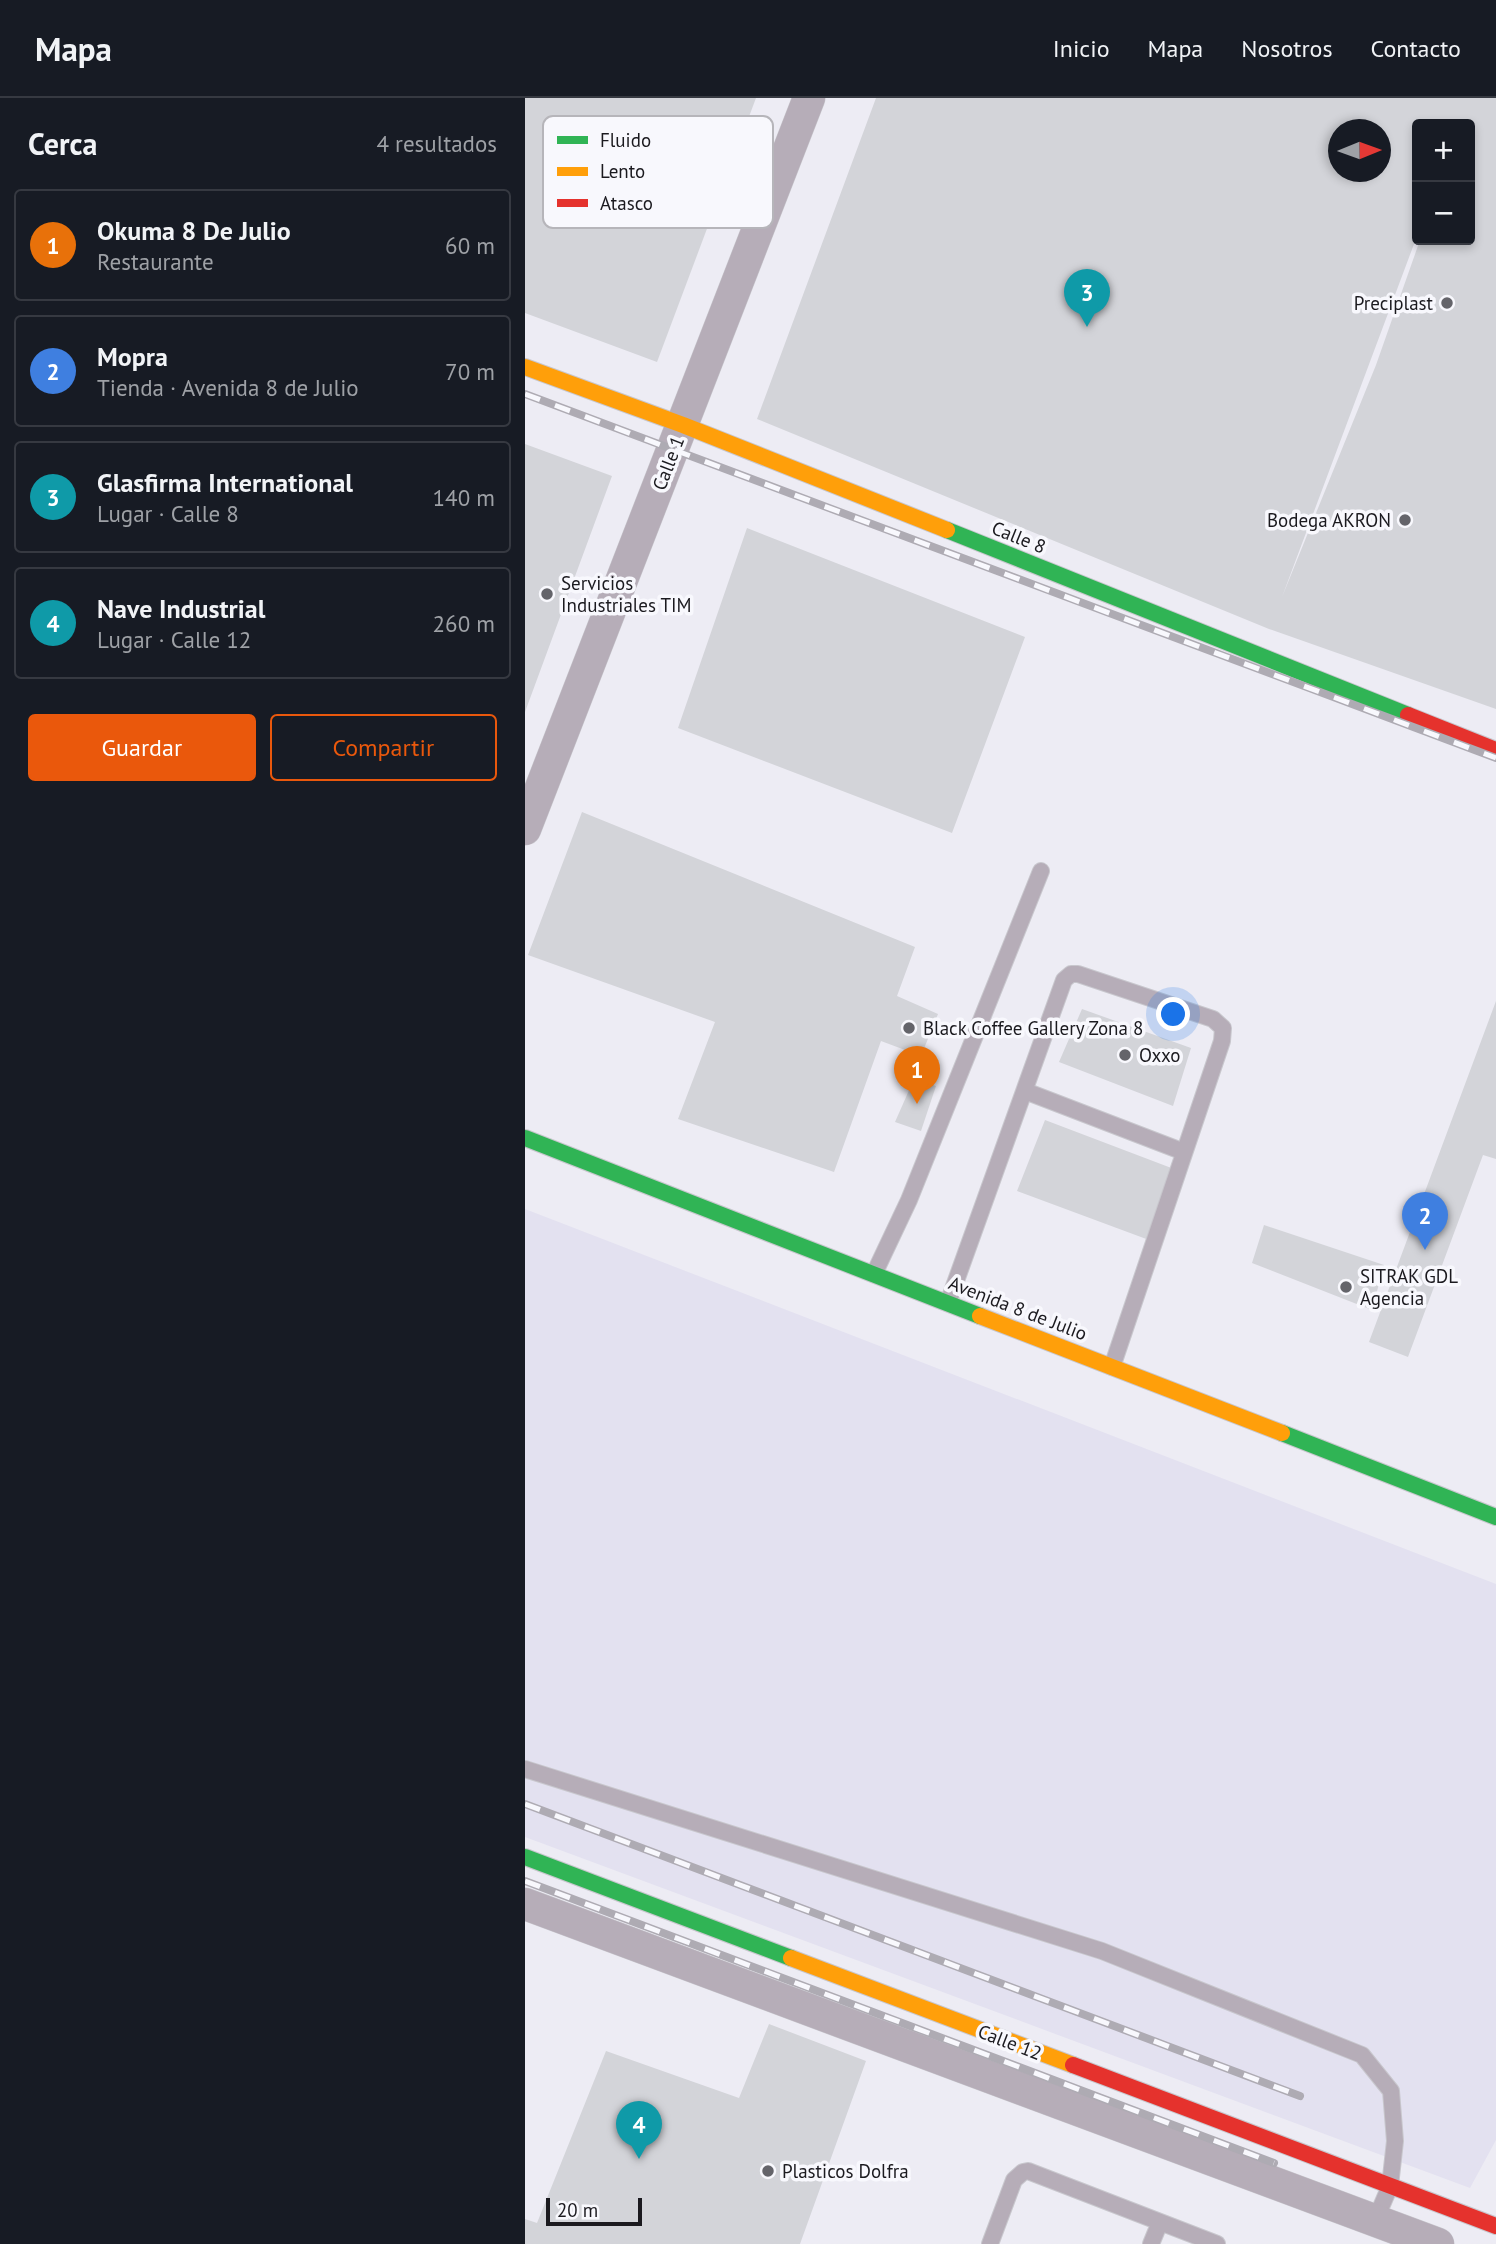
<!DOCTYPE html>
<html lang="es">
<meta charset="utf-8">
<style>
body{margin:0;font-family:"PT Sans",sans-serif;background:#242831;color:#f1f3f6}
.controls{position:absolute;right:21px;top:21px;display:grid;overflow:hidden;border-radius:7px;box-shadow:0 4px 10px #0003}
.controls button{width:63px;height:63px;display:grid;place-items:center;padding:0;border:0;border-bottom:2px solid #363941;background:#171b24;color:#f1f3f6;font:35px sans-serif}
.compass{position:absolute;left:803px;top:21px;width:63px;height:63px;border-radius:50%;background:#171b24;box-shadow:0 4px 10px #0003;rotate:89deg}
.scale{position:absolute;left:21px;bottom:18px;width:96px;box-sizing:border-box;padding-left:7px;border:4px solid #1b1a1f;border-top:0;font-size:19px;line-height:24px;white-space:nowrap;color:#1b1a1f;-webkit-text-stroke:5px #f8f8fd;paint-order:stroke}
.you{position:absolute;left:649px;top:917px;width:24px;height:24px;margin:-18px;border:5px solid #fff;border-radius:50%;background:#1a73e8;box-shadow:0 0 0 10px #1a73e833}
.badge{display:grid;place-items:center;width:46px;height:46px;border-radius:50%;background:#ea580c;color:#fff;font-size:23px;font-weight:700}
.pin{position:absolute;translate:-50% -58px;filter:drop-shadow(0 2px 4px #0008)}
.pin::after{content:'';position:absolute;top:37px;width:24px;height:21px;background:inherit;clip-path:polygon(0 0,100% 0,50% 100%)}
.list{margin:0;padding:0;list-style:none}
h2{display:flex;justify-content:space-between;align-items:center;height:91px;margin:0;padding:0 28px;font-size:30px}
h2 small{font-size:23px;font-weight:400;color:#9ea1a6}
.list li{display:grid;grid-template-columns:46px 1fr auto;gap:21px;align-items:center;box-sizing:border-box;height:112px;margin:0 14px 14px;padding:0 14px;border:2px solid #363941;border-radius:7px}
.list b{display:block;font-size:26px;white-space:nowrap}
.list p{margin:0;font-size:23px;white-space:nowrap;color:#9ea1a6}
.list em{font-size:23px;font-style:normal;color:#9ea1a6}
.actions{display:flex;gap:14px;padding:21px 28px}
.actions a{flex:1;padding:16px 0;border:2px solid #ea580c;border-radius:7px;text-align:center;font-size:24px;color:#ea580c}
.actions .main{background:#ea580c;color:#fff}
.map{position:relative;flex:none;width:971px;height:2146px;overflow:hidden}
header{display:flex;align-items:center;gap:42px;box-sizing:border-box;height:98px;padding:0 35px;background:#171b24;border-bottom:2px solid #363941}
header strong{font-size:33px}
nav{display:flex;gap:38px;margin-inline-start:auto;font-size:24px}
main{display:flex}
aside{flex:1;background:#171b24}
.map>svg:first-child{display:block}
.built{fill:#e3e1f0}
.building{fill:#d3d4d9;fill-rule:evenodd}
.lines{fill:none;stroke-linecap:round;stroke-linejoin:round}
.lane-casing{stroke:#c8c7cd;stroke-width:18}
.street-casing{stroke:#c8c7cd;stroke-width:33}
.fast-casing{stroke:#c8c7cd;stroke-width:18}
.slow-casing{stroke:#c8c7cd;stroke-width:18}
.jam-casing{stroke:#c8c7cd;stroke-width:18}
.lane{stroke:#b6adb8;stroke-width:16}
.street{stroke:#b6adb8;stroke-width:32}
.fast{stroke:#30b455;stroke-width:16}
.slow{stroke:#ff9f0a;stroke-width:16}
.jam{stroke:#e5322d;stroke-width:16}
.rail-casing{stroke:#aeabb3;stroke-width:8}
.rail{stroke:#f8f8fd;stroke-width:5;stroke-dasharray:16;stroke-linecap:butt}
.poi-dot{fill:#64646a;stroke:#f8f8fd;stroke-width:2.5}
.labels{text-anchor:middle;stroke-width:7;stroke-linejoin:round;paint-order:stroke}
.poi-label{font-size:19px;fill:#1b1a1f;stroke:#f8f8fd;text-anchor:start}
.street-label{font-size:19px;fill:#1b1a1f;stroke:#f8f8fd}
.key{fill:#f8f8fd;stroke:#b6b5ba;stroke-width:2}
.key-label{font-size:19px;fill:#1b1a1f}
</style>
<header>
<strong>Mapa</strong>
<nav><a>Inicio</a><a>Mapa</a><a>Nosotros</a><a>Contacto</a></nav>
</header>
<main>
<aside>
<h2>Cerca<small>4 resultados</small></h2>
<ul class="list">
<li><span class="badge" style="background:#e8710a">1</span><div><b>Okuma 8 De Julio</b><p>Restaurante</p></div><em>60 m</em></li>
<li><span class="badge" style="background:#3f7fe0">2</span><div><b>Mopra</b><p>Tienda · Avenida 8 de Julio</p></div><em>70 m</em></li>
<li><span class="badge" style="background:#0f9aa8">3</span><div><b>Glasfirma International</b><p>Lugar · Calle 8</p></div><em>140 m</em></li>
<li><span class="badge" style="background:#0f9aa8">4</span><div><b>Nave Industrial</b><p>Lugar · Calle 12</p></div><em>260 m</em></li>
</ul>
<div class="actions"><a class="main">Guardar</a><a>Compartir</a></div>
</aside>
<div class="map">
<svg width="971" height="2146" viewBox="0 0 971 2146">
<rect width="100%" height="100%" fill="#edecf4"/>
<path class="built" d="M0,1111L971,1486V2042L945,2090L0,1739Z"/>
<path class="building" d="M0,0H231L132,264L0,215Z
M351,0H971V611L744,531L232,321ZM892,26H945V142H895L851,267L757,499L892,138ZM814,32H856V74H814Z
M0,346L87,378L0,614Z
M222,430L500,539L427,735L153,630Z
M57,714L390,849L372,898L413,916L396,958L356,943L309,1074L153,1021L190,924L3,857Z
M971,903V1061L958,1057L883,1259L844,1244Z
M557,911L666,950L648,1008L534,964Z
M389,981L411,988L396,1033L370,1024Z
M520,1022L649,1071L624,1142L492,1093Z
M739,1127L859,1167L847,1212L727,1165Z
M244,1926L341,1963L275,2146H0V2121L12,2125L81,1953L214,2000Z"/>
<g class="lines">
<defs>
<path id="lane" d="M500,993L659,1054
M349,1176L384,1102L516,773
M423,1205L539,882L546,876H553L688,921L698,930L697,943L587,1269
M0,1671L577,1853L837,1957L866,1993L870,2043L865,2088L850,2123
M465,2146L489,2082L498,2074L503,2073L692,2146
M626,2146L635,2124"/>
<path id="street" d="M0,731L284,0
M0,1806L913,2146"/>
<path id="fast" d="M422,432L883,617
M0,1040L455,1218
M757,1335L971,1419
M0,1759L266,1860"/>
<path id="slow" d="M0,269L158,327L422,432
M455,1218L757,1335
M266,1860L548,1967"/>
<path id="jam" d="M883,617L971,652
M548,1967L971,2128"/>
</defs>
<use href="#lane" class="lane-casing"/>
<use href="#street" class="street-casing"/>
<use href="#fast" class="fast-casing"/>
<use href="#slow" class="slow-casing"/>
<use href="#jam" class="jam-casing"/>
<use href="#lane" class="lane"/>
<use href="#street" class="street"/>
<use href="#fast" class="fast"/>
<use href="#slow" class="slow"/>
<use href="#jam" class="jam"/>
<defs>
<path id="rail" d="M0,296L971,660
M0,1706L775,1998
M0,1783L749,2065"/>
</defs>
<use href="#rail" class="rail-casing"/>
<use href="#rail" class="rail"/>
</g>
<g class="poi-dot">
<circle cx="922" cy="205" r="7"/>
<circle cx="880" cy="422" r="7"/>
<circle cx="22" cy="496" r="7"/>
<circle cx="384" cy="930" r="7"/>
<circle cx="600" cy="957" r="7"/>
<circle cx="821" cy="1189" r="7"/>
<circle cx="243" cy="2073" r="7"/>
</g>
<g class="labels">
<g class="poi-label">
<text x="908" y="212" text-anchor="end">Preciplast</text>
<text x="866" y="429" text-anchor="end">Bodega AKRON</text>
<text x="36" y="492">Servicios<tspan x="36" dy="22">Industriales TIM</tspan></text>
<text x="398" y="937">Black Coffee Gallery Zona 8</text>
<text x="614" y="964">Oxxo</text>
<text x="835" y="1185">SITRAK GDL<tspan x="835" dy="22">Agencia</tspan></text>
<text x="257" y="2080">Plasticos Dolfra</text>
</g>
<g class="street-label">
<text transform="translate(143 365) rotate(-69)" y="7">Calle 1</text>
<text transform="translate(494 439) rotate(22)" y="7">Calle 8</text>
<text transform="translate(493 1210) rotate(21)" y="7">Avenida 8 de Julio</text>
<text transform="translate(485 1944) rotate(21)" y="7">Calle 12</text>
</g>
</g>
<rect x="18" y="18" width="230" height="112" rx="10" class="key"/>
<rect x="32" y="38" width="31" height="8" fill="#30b455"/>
<rect x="32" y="69" width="31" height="9" fill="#ff9f0a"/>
<rect x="32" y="101" width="31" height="8" fill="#e5322d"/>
<g class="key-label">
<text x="75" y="49">Fluido</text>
<text x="75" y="80">Lento</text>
<text x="75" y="112">Atasco</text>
</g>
</svg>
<div class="controls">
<button>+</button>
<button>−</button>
</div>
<svg class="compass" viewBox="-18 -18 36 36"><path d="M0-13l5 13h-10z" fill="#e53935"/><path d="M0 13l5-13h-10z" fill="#9ea1a6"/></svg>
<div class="scale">20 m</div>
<div class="you"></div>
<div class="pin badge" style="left:392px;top:1006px;background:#e8710a">1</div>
<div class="pin badge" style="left:900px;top:1152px;background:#3f7fe0">2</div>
<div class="pin badge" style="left:562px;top:229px;background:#0f9aa8">3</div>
<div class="pin badge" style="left:114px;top:2061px;background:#0f9aa8">4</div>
</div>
</main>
